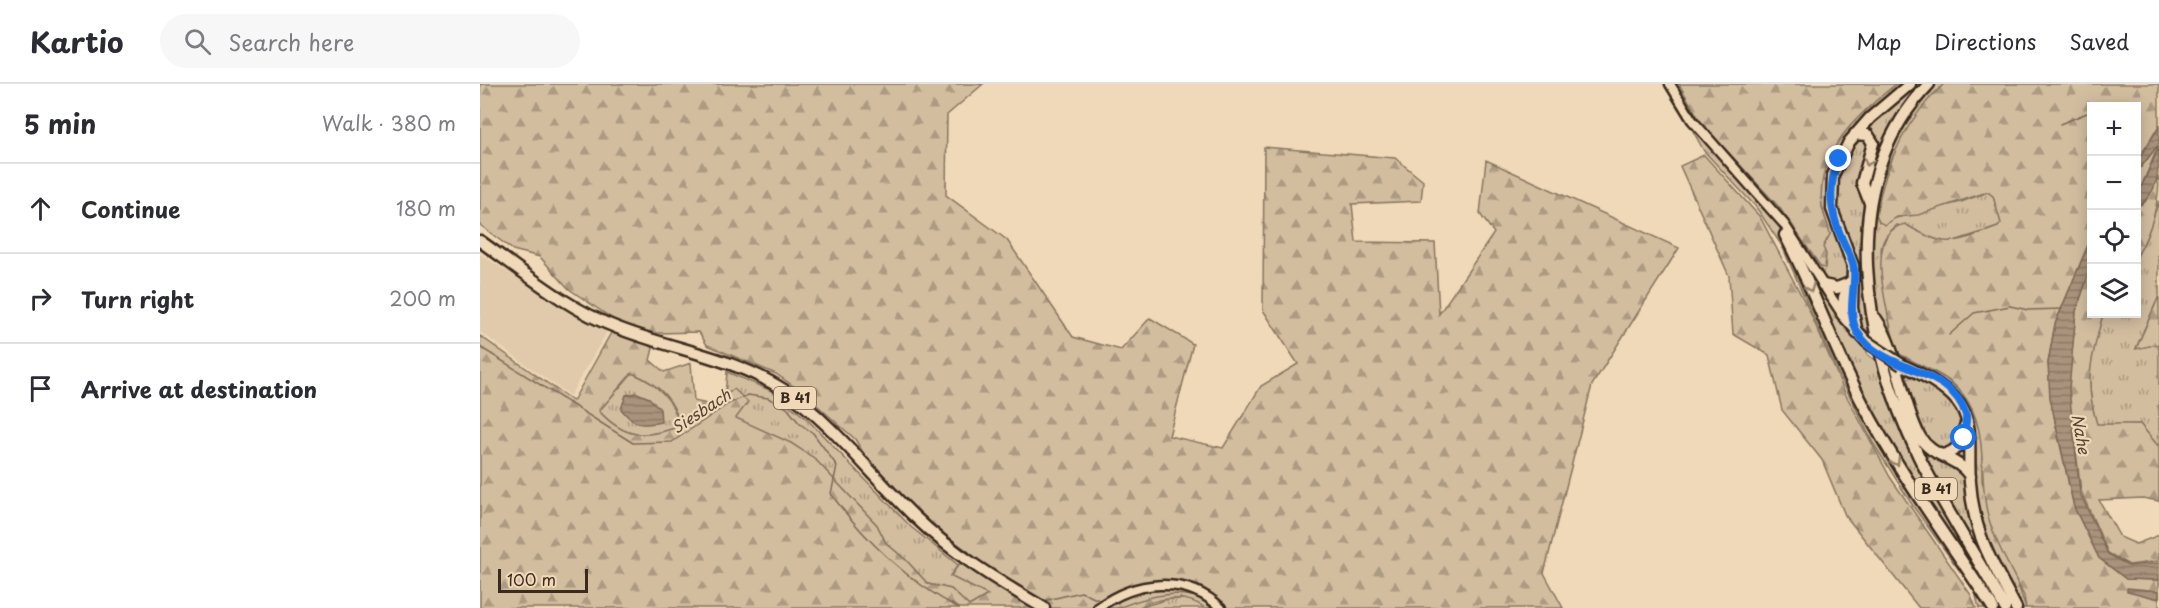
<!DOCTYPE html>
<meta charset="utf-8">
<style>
body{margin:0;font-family:"Playpen Sans",sans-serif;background:#f7f7f7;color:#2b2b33}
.controls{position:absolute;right:18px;top:18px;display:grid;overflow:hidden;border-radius:0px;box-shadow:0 3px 15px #0003}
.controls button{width:54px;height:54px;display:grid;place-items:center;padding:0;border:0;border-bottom:2px solid #e1e1e2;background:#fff;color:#2b2b33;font:30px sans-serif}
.scale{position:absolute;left:18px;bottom:15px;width:90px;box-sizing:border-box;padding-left:6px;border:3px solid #3b2a1e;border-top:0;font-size:16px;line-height:21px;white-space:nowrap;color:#3b2a1e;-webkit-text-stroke:4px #f0d9b8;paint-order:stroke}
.stop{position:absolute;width:18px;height:18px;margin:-14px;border:4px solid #1a73e8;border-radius:50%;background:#fff}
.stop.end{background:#1a73e8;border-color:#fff;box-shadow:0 2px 6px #0008}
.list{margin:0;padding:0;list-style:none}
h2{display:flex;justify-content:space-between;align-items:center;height:78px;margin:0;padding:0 24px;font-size:26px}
h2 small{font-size:20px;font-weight:400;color:#7c7c81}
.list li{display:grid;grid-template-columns:39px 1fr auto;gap:18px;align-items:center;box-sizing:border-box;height:90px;padding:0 24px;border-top:2px solid #e1e1e2}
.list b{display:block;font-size:22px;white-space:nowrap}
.list em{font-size:20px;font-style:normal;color:#7c7c81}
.icon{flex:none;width:33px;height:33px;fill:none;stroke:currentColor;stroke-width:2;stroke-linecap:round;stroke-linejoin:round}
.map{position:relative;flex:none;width:1679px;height:524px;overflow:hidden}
header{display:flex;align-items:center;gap:36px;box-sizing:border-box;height:84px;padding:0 30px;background:#fff;border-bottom:2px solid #e1e1e2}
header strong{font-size:28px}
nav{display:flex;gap:33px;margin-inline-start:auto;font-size:21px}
.search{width:420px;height:54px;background:#f7f7f7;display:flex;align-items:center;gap:15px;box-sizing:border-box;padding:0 21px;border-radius:33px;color:#7c7c81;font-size:22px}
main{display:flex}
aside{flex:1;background:#fff}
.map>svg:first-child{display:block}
.built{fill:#e1caab}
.grass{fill:url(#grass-tufts);stroke:#86745e;stroke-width:1.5}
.forest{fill:url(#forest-firs);stroke:#86745e;stroke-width:1.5;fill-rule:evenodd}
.water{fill:url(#water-rules);stroke:#7d6956;stroke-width:1.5}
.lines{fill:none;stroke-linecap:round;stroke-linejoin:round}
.stream{stroke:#7d6956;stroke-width:1.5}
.minor-casing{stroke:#3b2a1e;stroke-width:13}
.major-casing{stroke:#3b2a1e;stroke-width:15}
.minor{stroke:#f0d9b8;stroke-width:8}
.major{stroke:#f0d9b8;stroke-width:10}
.major-bridge-casing{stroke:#3b2a1e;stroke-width:15;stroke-linecap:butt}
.major-bridge{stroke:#f0d9b8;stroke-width:10}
.oneway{stroke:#96826b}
.route{stroke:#1a73e8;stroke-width:8}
.labels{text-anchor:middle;stroke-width:4.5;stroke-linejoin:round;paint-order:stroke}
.shield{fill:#f0d9b8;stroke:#715e4c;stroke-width:1.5}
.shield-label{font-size:14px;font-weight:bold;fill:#3b2a1e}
.water-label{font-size:16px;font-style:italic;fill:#564436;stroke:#f0d9b8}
</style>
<header>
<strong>Kartio</strong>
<div class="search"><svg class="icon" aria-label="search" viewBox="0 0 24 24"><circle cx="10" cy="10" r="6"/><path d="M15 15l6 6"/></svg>Search here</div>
<nav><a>Map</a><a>Directions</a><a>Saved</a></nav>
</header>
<main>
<aside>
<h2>5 min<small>Walk · 380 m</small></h2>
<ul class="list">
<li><svg class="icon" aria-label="ahead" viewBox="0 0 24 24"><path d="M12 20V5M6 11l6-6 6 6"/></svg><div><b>Continue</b></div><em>180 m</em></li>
<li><svg class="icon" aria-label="right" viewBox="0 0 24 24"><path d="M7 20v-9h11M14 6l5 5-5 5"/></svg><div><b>Turn right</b></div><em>200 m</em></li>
<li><svg class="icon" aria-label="arrive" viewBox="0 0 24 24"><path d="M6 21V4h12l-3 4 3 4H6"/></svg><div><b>Arrive at destination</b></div></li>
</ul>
</aside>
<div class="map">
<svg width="1679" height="524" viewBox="0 0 1679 524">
<defs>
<pattern id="grass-tufts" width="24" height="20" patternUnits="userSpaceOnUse" patternTransform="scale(1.5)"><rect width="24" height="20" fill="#d2bd9f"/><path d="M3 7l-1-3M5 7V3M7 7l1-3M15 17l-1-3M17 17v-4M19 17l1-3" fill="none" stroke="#ac9a81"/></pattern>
<pattern id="forest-firs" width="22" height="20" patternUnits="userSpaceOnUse" patternTransform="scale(1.5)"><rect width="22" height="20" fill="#d2bd9f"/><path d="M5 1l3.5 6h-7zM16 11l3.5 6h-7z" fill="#ac9a81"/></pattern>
<pattern id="water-rules" width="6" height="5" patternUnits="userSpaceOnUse" patternTransform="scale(1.5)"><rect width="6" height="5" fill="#a9937c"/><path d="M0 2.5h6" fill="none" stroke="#8b7865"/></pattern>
</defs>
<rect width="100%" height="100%" fill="#f0d9b8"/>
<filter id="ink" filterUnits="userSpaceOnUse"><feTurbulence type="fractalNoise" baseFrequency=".0167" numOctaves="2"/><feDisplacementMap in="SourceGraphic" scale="12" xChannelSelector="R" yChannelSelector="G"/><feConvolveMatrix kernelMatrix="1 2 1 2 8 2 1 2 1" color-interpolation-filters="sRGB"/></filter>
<g filter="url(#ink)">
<path class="built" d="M0,170L77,219L128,246L90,312L0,248Z"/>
<path class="grass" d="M1416,0H1464C1439,22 1385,105 1399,138L1481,118L1508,108L1513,112L1521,139L1518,143L1471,158H1457L1417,141C1408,149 1402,155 1401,167L1408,231L1416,268L1385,245L1387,270L1400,280L1424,291L1421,271L1465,294L1482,309L1491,325L1502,352V397L1546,524H1499L1495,508L1433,422L1393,359L1357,287L1302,162L1276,123L1224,67L1213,47L1222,40L1299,123L1317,146L1343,163L1350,150C1348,141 1344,132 1342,123C1335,68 1377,31 1416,0Z
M1679,60L1657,113V88Z
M1679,117V212L1656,264L1679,260V363L1660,340L1617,341C1604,298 1610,271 1623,230H1656L1657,172L1665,157Z
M247,288L292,307L327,335L431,443L478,481L470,492L508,511L489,522L471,505L448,500L426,476L406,459L397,441L334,374L255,334L254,305L245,312Z
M152,289C178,300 193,315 200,342C166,355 145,355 119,327Z
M688,515H714L725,524H658Z"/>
<path class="forest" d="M0,0H503L467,31L466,111L527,156L593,253L641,266L670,234L713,260L689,352L743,364L781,302L818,280L783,226L784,63L915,74L943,97L941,117L872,120L876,158L955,159L959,230L1014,149L1000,130L1006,76L1199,164L1112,301L1064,489L1083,524H725C707,510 677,513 658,524H0V252L93,317L137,238L89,205L60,173L33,166L0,141ZM219,248L227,261L296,290L322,308L375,355L392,383L418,410L451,441L489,468L470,492L508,511L489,522L471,505L448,500L426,476L406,459L397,441L334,374L311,359L256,334L268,318L254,305L232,321L214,317L211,279L184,288L170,276L177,249ZM152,289C177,299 195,315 200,342C166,355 144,355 119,327Z
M1199,0H1416C1377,31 1335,68 1342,123C1344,132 1348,141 1350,150L1343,163L1346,170L1345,184L1341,183L1299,123L1222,40Z
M1464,0H1679V43L1657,77L1656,22H1612L1611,154L1575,240L1568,279L1575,338L1594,423L1619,474L1646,495L1679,496V524H1546L1544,512C1532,487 1513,455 1507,428C1498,388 1510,344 1482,309C1465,288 1438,282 1416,268C1412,238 1379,149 1425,140C1468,166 1472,159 1518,143L1521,139L1513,112L1507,108L1438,131L1417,133L1405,141L1399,138L1396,131C1405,82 1426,34 1464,0Z
M1224,71L1280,133L1328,224L1366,311L1410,393L1491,511L1496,524H1439L1365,431L1342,376L1302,326L1289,271L1253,250L1249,192L1200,82Z
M1679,93C1679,122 1671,147 1657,172L1656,123L1665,118Z
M1611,183L1612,230H1623C1612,274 1603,295 1617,340H1660L1679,363V417L1663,414L1619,416L1640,453L1656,460L1679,451V477L1649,481L1628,469L1601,407L1588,305L1596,227Z
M1679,212V260L1656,265Z"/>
<path class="water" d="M1679,43V60L1657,88V77Z
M1679,63C1679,86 1679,110 1657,123V113Z
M1611,154V183L1596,227L1589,305L1600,409L1628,470L1649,482L1679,479V496L1646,495L1619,474L1594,423L1570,314L1568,279L1575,240Z
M157,309L169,314L180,325L181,338C160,342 155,342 141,325L146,311Z
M1647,504L1679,507V515L1647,507Z"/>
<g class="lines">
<path class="stream" d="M1624,22L1651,17
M1580,40L1612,27
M1469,251L1494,229L1530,222L1548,226L1582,225
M0,263L153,359L192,358L248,320L268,311L288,314L307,324L320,340L333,349L357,382L351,410C384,455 429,499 479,524
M723,516L731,524
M563,517L601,508L621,517
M638,524C663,514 692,505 719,514"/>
<defs>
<path id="minor" d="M1190,0L1212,36L1304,140L1362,230
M618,524C654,497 706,490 741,524"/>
<path id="major" d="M1449,0C1352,101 1384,260 1439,373C1465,425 1497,473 1525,524
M1375,50L1388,51L1393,59L1382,99L1390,119
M1305,151C1334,206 1354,265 1383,320C1421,392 1469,456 1513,524
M0,157C44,188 87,225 138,244C194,266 253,273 304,306C354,340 391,391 434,432C473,470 518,497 564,524
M1370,198L1364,213L1362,230L1387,258
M1343,201L1357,204L1370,199
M1396,235C1418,266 1421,318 1440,353C1452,374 1477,372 1490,392
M1377,249L1372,224L1373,182L1352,125L1353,91L1369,58L1390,34L1430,0
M1422,281C1520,325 1476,350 1495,432C1502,465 1521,494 1536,524
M1462,371C1478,368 1483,357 1485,342"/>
</defs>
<use href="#minor" class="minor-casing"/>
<use href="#major" class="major-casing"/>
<use href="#minor" class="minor"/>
<use href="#major" class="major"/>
<defs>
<path id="major-bridge" d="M1387,258L1422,281"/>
</defs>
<use href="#major-bridge" class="major-bridge-casing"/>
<use href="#major-bridge" class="major-bridge"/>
</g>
<defs><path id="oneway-chevron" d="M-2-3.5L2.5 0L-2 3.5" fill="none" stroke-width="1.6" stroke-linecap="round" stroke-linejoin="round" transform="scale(1.5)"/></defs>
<g class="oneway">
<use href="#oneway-chevron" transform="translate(1388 78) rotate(109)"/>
<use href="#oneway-chevron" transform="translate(1330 204) rotate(67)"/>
<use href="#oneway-chevron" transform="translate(1416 378) rotate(59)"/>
</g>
</g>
<g class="lines" filter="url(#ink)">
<path class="route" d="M1359,75C1347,103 1350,128 1362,155C1366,165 1373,175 1374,185C1376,205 1366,230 1378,249C1402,289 1472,282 1486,331C1487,338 1484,347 1484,354"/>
</g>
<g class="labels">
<g class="shield">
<rect x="294" y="303" width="42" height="22" rx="4.5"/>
<rect x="1435" y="394" width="42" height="22" rx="4.5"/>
</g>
<g class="shield-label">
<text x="315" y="319">B 41</text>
<text x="1456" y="410">B 41</text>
</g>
<g class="water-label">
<text transform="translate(221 327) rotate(-33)" y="6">Siesbach</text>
<text transform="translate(1601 350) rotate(80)" y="6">Nahe</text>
</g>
</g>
</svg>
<div class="controls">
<button>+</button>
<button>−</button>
<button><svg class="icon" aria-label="locate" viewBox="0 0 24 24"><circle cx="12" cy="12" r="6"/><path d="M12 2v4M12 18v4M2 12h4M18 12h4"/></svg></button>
<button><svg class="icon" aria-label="layers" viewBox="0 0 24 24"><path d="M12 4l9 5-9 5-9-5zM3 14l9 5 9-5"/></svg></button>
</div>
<div class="scale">100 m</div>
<div class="stop" style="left:1484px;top:354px"></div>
<div class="stop end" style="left:1359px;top:75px"></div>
</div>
</main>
